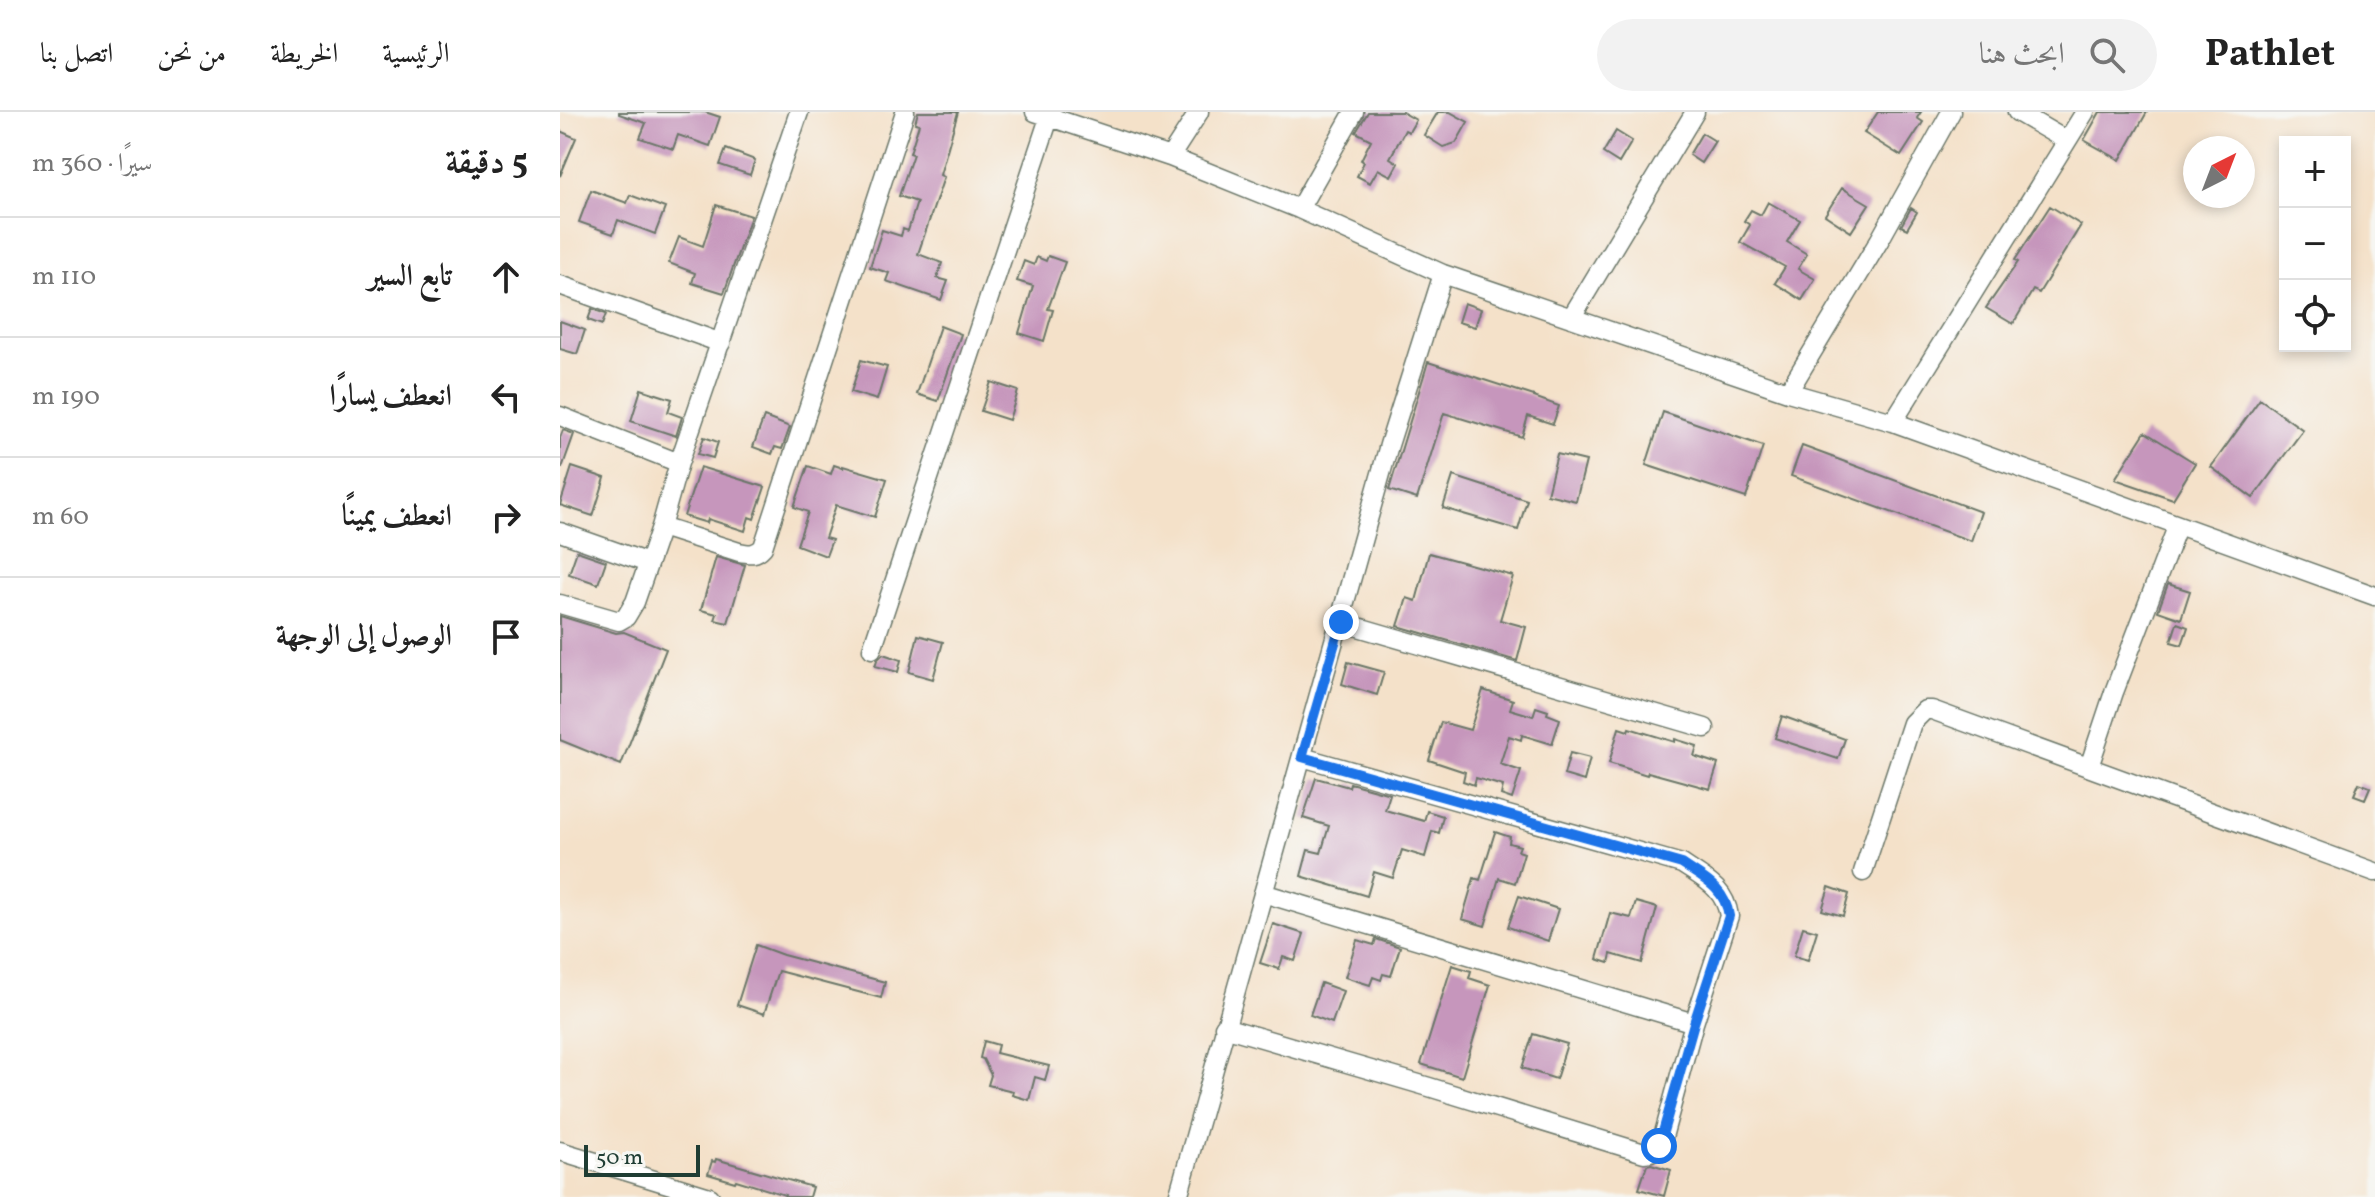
<!DOCTYPE html>
<html lang="ar">
<meta charset="utf-8">
<style>
body{margin:0;font-family:Vollkorn,Amiri,serif;background:#f2f2f2;color:#222;direction:rtl}
.controls{position:absolute;right:24px;top:24px;display:grid;overflow:hidden;border-radius:0px;box-shadow:0 4px 12px #0003}
.controls button{width:72px;height:72px;display:grid;place-items:center;padding:0;border:0;border-bottom:2px solid #e0e0e0;background:#fff;color:#222;font:40px sans-serif}
.compass{position:absolute;left:1623px;top:24px;width:72px;height:72px;border-radius:50%;background:#fff;box-shadow:0 4px 12px #0003;rotate:42deg}
.scale{position:absolute;left:24px;bottom:20px;width:116px;box-sizing:border-box;padding-left:8px;border:4px solid #1f3d34;border-top:0;font-size:22px;line-height:28px;white-space:nowrap;color:#1f3d34;-webkit-text-stroke:6px #f6f6f2;paint-order:stroke}
.stop{position:absolute;width:24px;height:24px;margin:-18px;border:6px solid #1a73e8;border-radius:50%;background:#fff}
.stop.end{background:#1a73e8;border-color:#fff;box-shadow:0 2px 8px #0008}
.list{margin:0;padding:0;list-style:none}
h2{display:flex;justify-content:space-between;align-items:center;height:104px;margin:0;padding:0 32px;font-size:34px}
h2 small{font-size:26px;font-weight:400;color:#767676}
.list li{display:grid;grid-template-columns:52px 1fr auto;gap:24px;align-items:center;box-sizing:border-box;height:120px;padding:0 32px;border-top:2px solid #e0e0e0}
.list b{display:block;font-size:30px;white-space:nowrap}
.list em{font-size:26px;font-style:normal;color:#767676}
.icon{flex:none;width:44px;height:44px;fill:none;stroke:currentColor;stroke-width:2;stroke-linecap:round;stroke-linejoin:round}
.map{position:relative;flex:none;width:1815px;height:1085px;overflow:hidden;direction:ltr}
header{display:flex;align-items:center;gap:48px;box-sizing:border-box;height:112px;padding:0 40px;background:#fff;border-bottom:2px solid #e0e0e0}
header strong{font-size:38px}
nav{display:flex;gap:44px;margin-inline-start:auto;font-size:28px}
.search{width:560px;height:72px;background:#f2f2f2;display:flex;align-items:center;gap:20px;box-sizing:border-box;padding:0 28px;border-radius:44px;color:#767676;font-size:30px}
main{display:flex}
aside{flex:1;background:#fff}
.map>svg:first-child{display:block}
.building{fill:#c696bc}
.lines{fill:none;stroke-linecap:round;stroke-linejoin:round}
.minor-casing{stroke:#6a7668;stroke-width:21}
.minor{stroke:#fff;stroke-width:18}
.route{stroke:#1a73e8;stroke-width:10}
</style>
<header>
<strong>Pathlet</strong>
<div class="search"><svg class="icon" aria-label="search" viewBox="0 0 24 24"><circle cx="10" cy="10" r="6"/><path d="M15 15l6 6"/></svg>ابحث هنا</div>
<nav><a>الرئيسية</a><a>الخريطة</a><a>من نحن</a><a>اتصل بنا</a></nav>
</header>
<main>
<div class="map">
<svg width="1815" height="1085" viewBox="0 0 1815 1085">
<rect width="100%" height="100%" fill="#f6f6f2"/>
<filter id="ink" filterUnits="userSpaceOnUse"><feTurbulence type="fractalNoise" baseFrequency=".0125" numOctaves="2"/><feDisplacementMap in="SourceGraphic" scale="16" xChannelSelector="R" yChannelSelector="G"/><feConvolveMatrix kernelMatrix="1 2 1 2 8 2 1 2 1" color-interpolation-filters="sRGB"/></filter>
<filter id="wash" filterUnits="userSpaceOnUse"><feTurbulence type="fractalNoise" baseFrequency=".006" numOctaves="4" result="noise"/><feDisplacementMap in="SourceGraphic" scale="32" xChannelSelector="R" yChannelSelector="G"/><feGaussianBlur stdDeviation="1.8" result="paint"/><feColorMatrix in="noise" values="0 0 0 0 0 0 0 0 0 0 0 0 0 0 0 0 0 1.4 0 .05"/><feComposite in="paint" operator="in"/></filter>
<g filter="url(#wash)">
<rect width="100%" height="100%" fill="#f4e1c9"/>
<g id="blocks">
<path class="building" d="M59,0H145L160,5L150,34L118,23L113,37L80,26L86,11L59,2Z
M358,0H398L380,63L384,65L358,142L382,151L377,166L388,169L381,188L326,169L329,161L310,155L322,118L341,124L343,117L348,119L357,90L339,84L353,42L350,41L359,12L355,11Z
M808,0H842L856,8L849,20L845,18L830,46L838,51L831,64L818,57L810,71L797,64L804,50L801,48L811,28L796,20Z
M878,0H890L908,10L896,31L883,35L864,23Z
M1318,0H1361L1357,6L1363,10L1341,44L1304,21Z
M1540,0H1587L1560,48L1524,28Z
M0,19L16,26L0,64Z
M1056,19L1072,29L1059,51L1043,41Z
M1142,21L1155,29L1141,51L1129,43Z
M166,37L195,48L190,63L160,53Z
M1282,76L1309,92L1291,120L1265,103Z
M31,78L67,91L70,83L105,96L95,122L58,108L53,122L19,110Z
M1208,90L1240,108L1227,130L1247,142L1238,157L1255,167L1242,188L1215,171L1225,155L1180,130L1190,113L1184,109L1191,98L1201,103Z
M156,93L191,104L164,181L132,171L135,161L109,151L119,125L143,134Z
M1490,94L1521,113L1479,181L1473,178L1453,212L1426,196L1458,150L1455,148Z
M1351,96L1357,100L1347,117L1341,114Z
M488,144L505,150L488,197L493,198L484,229L459,221L473,174L457,169L464,149L474,153L477,145L486,149Z
M904,191L921,197L915,215L898,210Z
M32,197L46,202L42,213L28,208Z
M0,209L25,218L17,242L0,237Z
M380,214L401,222L378,289L357,282Z
M301,248L327,255L317,288L291,280Z
M868,250L974,284V285L999,294L993,312L968,304L962,325L884,301L857,387L829,378Z
M431,270L458,279L449,308L421,299Z
M81,277L112,287L108,300L122,305L116,324L71,309Z
M1700,287L1743,318L1693,386L1651,355Z
M1103,300L1203,334L1186,386L1086,353Z
M204,305L230,315L222,337L215,335L212,342L193,335Z
M3,318L14,322L2,356H0V326Z
M1585,320L1635,351L1613,387L1555,367Z
M144,325L158,330L153,346L138,342Z
M1242,334L1421,400L1411,429L1231,364Z
M997,342L1026,349L1016,389L987,382Z
M274,353L283,356V354L327,367L315,405L276,393L265,426L272,428L266,444L237,433L248,400L234,395L248,354L271,362Z
M12,355L45,366L33,404L0,393Z
M140,355L205,375L194,407L189,405L185,419L148,407L147,411L124,404Z
M893,364L967,388L958,418L883,396Z
M17,439L46,449L38,472L9,462Z
M869,441L953,464L940,508L966,515L957,549L838,514L847,486L856,489Z
M156,445L185,453L168,511L155,508L157,502L141,498Z
M1608,472L1630,479L1621,507L1598,499Z
M0,504L56,521L64,520L106,537L61,653L0,628Z
M1617,511L1628,515L1622,533L1611,530Z
M358,523L383,530L373,567L349,560Z
M323,542L341,548L338,560L315,554L317,548Z
M788,550L824,560L817,583L782,572Z
M923,578L953,588L950,597L973,604L976,595L988,599L987,602L1000,607L992,632L962,623L961,628L949,624L940,652L961,659L952,687L941,683L943,674L916,666L914,673L903,669L905,660L869,648L881,610L910,618Z
M1222,604L1285,627L1278,647L1215,626Z
M1059,616L1068,619L1069,616L1115,630V627L1137,634L1134,644L1158,652L1150,677L1088,660L1087,663L1049,651Z
M1010,641L1030,646L1024,669L1004,663Z
M756,666L789,675L790,671L830,682L825,698L864,709L867,699L883,704L879,721L872,719L865,745L842,738L833,766L814,760L807,784L741,764L748,738L761,741L769,714L743,706Z
M1799,671L1810,675L1805,687L1794,683Z
M935,720L950,725L949,731L960,734L958,739L964,741L955,771L939,766L925,814L902,807L914,766L920,768Z
M1269,775L1289,782L1283,804L1262,798Z
M959,784L998,797L988,829L948,815Z
M1076,790L1097,796L1082,851L1051,842L1049,851L1037,847L1050,801L1071,806Z
M713,812L744,822L735,849L723,845L719,857L700,851Z
M1243,815L1257,819L1248,848L1234,844Z
M816,827L840,835L831,864L823,862L821,868L813,865L810,873L785,865L797,828L814,833Z
M196,833L223,843L325,870L321,886L218,859L204,902L177,893Z
M892,853L911,859L909,866L930,873L902,965L861,952Z
M761,871L783,879L772,911L750,903Z
M973,922L1007,932L996,967L962,956Z
M424,929L438,933L436,941L489,954L485,968L475,965L469,988L452,983L453,979L428,973L431,963L423,947L420,946Z
M156,1047L252,1075L249,1085H224L225,1083L176,1068L175,1070L148,1062L152,1049L155,1050Z
M1091,1052L1111,1058L1104,1084L1079,1077L1087,1053Z"/>
</g>
</g>
<g filter="url(#ink)">
<use href="#blocks" fill-opacity="0" stroke="#6a7668" stroke-width="2"/>
<g class="lines">
<defs>
<path id="minor" d="M475,0L610,45L739,97L883,162L1228,280L1333,310L1815,484
M1457,0L1507,29
M610,45L639,0
M739,97L794,0
M0,173L161,231
M1011,206L1135,0
M1228,280L1319,129L1391,0
M0,304L119,351
M1333,310L1525,0
M101,415L179,440C190,442 196,443 203,435L345,0
M0,420L88,451
M0,492L59,509L66,505L75,490L101,415L119,351L239,0
M781,510L1145,616
M312,537L491,0
M1529,655L1554,580L1617,415
M1303,760L1352,611L1365,598H1372L1815,760
M703,781L1134,911
M664,915L869,975L1084,1041C1095,1041 1098,1035 1103,1025L1134,911L1169,804C1165,776 1144,767 1122,752L742,645
M0,1039L150,1085
M618,1085L829,333L883,162"/>
</defs>
<use href="#minor" class="minor-casing"/>
<use href="#minor" class="minor"/>
</g>
</g>
<g class="lines" filter="url(#ink)">
<path class="route" d="M781,510L742,645L1122,752C1144,767 1165,776 1169,804L1134,911L1099,1034"/>
</g>
</svg>
<div class="controls">
<button>+</button>
<button>−</button>
<button><svg class="icon" aria-label="locate" viewBox="0 0 24 24"><circle cx="12" cy="12" r="6"/><path d="M12 2v4M12 18v4M2 12h4M18 12h4"/></svg></button>
</div>
<svg class="compass" viewBox="-18 -18 36 36"><path d="M0-13l5 13h-10z" fill="#e53935"/><path d="M0 13l5-13h-10z" fill="#767676"/></svg>
<div class="scale">50 m</div>
<div class="stop" style="left:1099px;top:1034px"></div>
<div class="stop end" style="left:781px;top:510px"></div>
</div>
<aside>
<h2>5 دقيقة<small>سيرًا · 360 m</small></h2>
<ul class="list">
<li><svg class="icon" aria-label="ahead" viewBox="0 0 24 24"><path d="M12 20V5M6 11l6-6 6 6"/></svg><div><b>تابع السير</b></div><em>110 m</em></li>
<li><svg class="icon" aria-label="left" viewBox="0 0 24 24"><path d="M17 20v-9H6M10 6l-5 5 5 5"/></svg><div><b>انعطف يسارًا</b></div><em>190 m</em></li>
<li><svg class="icon" aria-label="right" viewBox="0 0 24 24"><path d="M7 20v-9h11M14 6l5 5-5 5"/></svg><div><b>انعطف يمينًا</b></div><em>60 m</em></li>
<li><svg class="icon" aria-label="arrive" viewBox="0 0 24 24"><path d="M6 21V4h12l-3 4 3 4H6"/></svg><div><b>الوصول إلى الوجهة</b></div></li>
</ul>
</aside>
</main>
